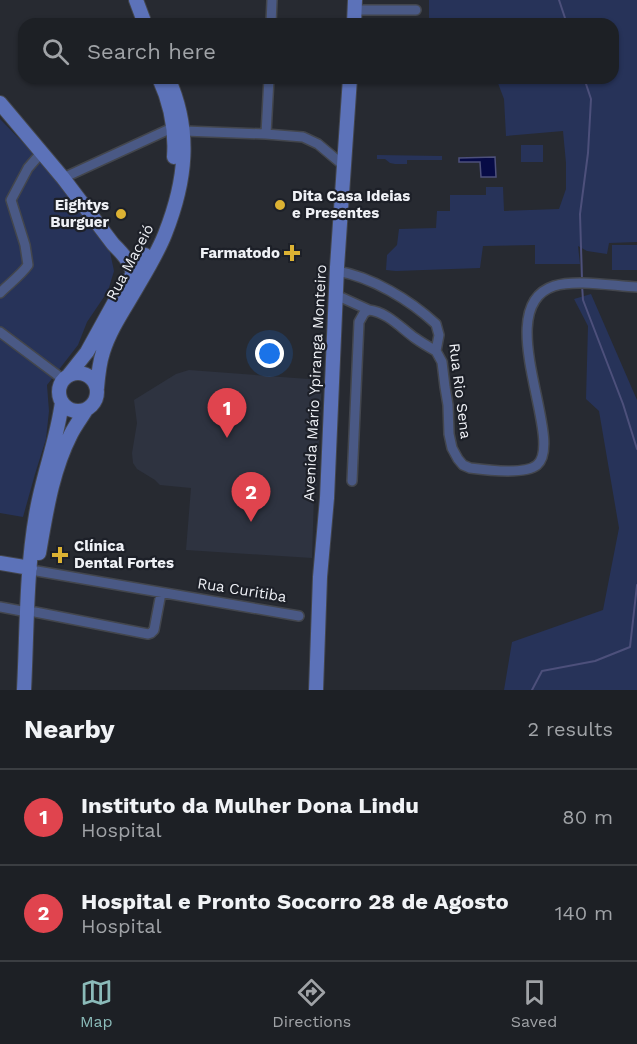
<!DOCTYPE html>
<meta charset="utf-8">
<style>
body{margin:0;font-family:"Work Sans",sans-serif;background:#2a2d32;color:#f1f3f6}
.you{position:absolute;left:270px;top:354px;width:21px;height:21px;margin:-15px;border:4px solid #fff;border-radius:50%;background:#1a73e8;box-shadow:0 0 0 9px #1a73e833}
.badge{display:grid;place-items:center;width:39px;height:39px;border-radius:50%;background:#8bbbb9;color:#fff;font-size:20px;font-weight:700}
.pin{position:absolute;translate:-50% -50px;filter:drop-shadow(0 2px 3px #0008)}
.pin::after{content:'';position:absolute;top:32px;width:21px;height:18px;background:inherit;clip-path:polygon(0 0,100% 0,50% 100%)}
.list{margin:0;padding:0;list-style:none}
h2{display:flex;justify-content:space-between;align-items:center;height:78px;margin:0;padding:0 24px;font-size:26px}
h2 small{font-size:20px;font-weight:400;color:#a0a3a7}
.list li{display:grid;grid-template-columns:39px 1fr auto;gap:18px;align-items:center;box-sizing:border-box;height:96px;padding:0 24px;border-top:2px solid #3b3e42}
.list b{display:block;font-size:22px;white-space:nowrap}
.list p{margin:0;font-size:20px;white-space:nowrap;color:#a0a3a7}
.list em{font-size:20px;font-style:normal;color:#a0a3a7}
.icon{flex:none;width:33px;height:33px;fill:none;stroke:currentColor;stroke-width:2;stroke-linecap:round;stroke-linejoin:round}
.map{position:relative;flex:none;width:637px;height:690px;overflow:hidden}
.search{position:absolute;background:#1d2025;box-shadow:0 2px 4px #0004;left:18px;right:18px;top:18px;height:66px;display:flex;align-items:center;gap:15px;box-sizing:border-box;padding:0 21px;border-radius:18px;color:#a0a3a7;font-size:22px}
.sheet{height:270px;background:#1d2025}
nav{display:flex;justify-content:space-around;align-items:center;box-sizing:border-box;height:84px;border-top:2px solid #3b3e42;background:#1d2025;font-size:16px;color:#a0a3a7}
nav a{display:grid;justify-items:center;gap:3px}
nav .on{color:#8bbbb9}
.map>svg:first-child{display:block}
.built{fill:#2e3340}
.green{fill:#273359}
.water{fill:#070b46;stroke:#4d507b;stroke-width:1.5}
.lines{fill:none;stroke-linecap:round;stroke-linejoin:round}
.stream{stroke:#4d507b;stroke-width:2}
.street-casing{stroke:#43464d;stroke-width:12}
.secondary-casing{stroke:#43464d;stroke-width:16}
.street{stroke:#4a5985;stroke-width:9}
.secondary{stroke:#5c72b9;stroke-width:14}
.poi-dot{fill:#dcb233;stroke:#1d2028;stroke-width:2}
.labels{text-anchor:middle;stroke-width:4.5;stroke-linejoin:round;paint-order:stroke}
.poi-label{font-size:15px;font-weight:bold;fill:#eff1f6;stroke:#1d2028;text-anchor:start}
.street-label{font-size:15px;fill:#eff1f6;stroke:#1d2028}
</style>
<div class="map">
<svg width="637" height="690" viewBox="0 0 637 690">
<rect width="100%" height="100%" fill="#272a31"/>
<path class="built" d="M189,370L322,380L316,495H314L312,558L186,550L191,488L160,485L155,480L137,469L133,463L132,453L137,423L134,400L176,374Z"/>
<path class="green" d="M429,0H637V242L609,243L607,254L587,251L578,246L580,264H535V245L483,246L480,268L396,271L386,270L387,255L397,245L399,229L436,228L437,211H450V195H486V187H503L504,211L559,209L566,189V163L563,131L506,136L504,99L496,78H613V24H429Z
M0,119L69,190L109,247L114,271L108,291L87,322L78,345L47,385L49,411L46,439L35,474L23,517L0,513Z
M521,145H543V162H521Z
M377,155L442,156V160H407V164H395L390,163L385,159H377Z
M612,245H637V270H612Z
M591,294L637,400V690H504L512,642L603,610L619,528L599,411L586,399L588,326L574,299Z"/>
<path class="water" d="M495,157L496,177H481L480,162H459V158Z"/>
<g class="lines">
<path class="stream" d="M559,0L567,24
M582,279L580,214L588,153L591,99L584,78
M582,285L583,300L623,404L637,449
M532,690L542,671L595,661L630,647L637,585"/>
<defs>
<path id="street" d="M354,10H416
M271,24L272,0
M184,131L266,134L303,137L318,144L343,165
M266,134L269,78
M63,178L174,127
M337,271C372,277 410,300 436,324L439,335L436,351L442,362L445,387L448,405L449,434L452,448L458,459L463,465L470,468C485,470 525,475 537,465C566,441 489,307 554,286C576,279 614,286 637,287
M0,293C8,285 22,274 28,265L25,245L11,200L28,168L41,153
M336,295L369,310
M0,332L64,380
M352,481L359,322L364,313L369,310C387,312 401,328 415,338C422,343 429,347 436,351
M37,571L299,616
M0,607L27,612
M35,612L148,634L151,633L154,630L161,593"/>
<path id="secondary" d="M136,0L145,24
M354,24L355,0
M159,78C171,104 176,129 174,157
M0,103L63,178L113,244C123,254 132,263 134,279
M59 392a19 19 0 1 1 38 0a19 19 0 1 1-38 0Z
M68,376L87,352L114,303L145,255
M97,388C98,376 99,364 103,352C110,329 125,308 137,287C147,270 158,252 165,234C186,181 192,131 168,78
M39,553C46,513 52,471 71,434C75,426 81,418 86,410
M0,563L30,568
M24,690C27,632 26,572 36,515C42,477 57,441 62,402
M316,690L320,577L327,498L337,267L350,78"/>
</defs>
<use href="#street" class="street-casing"/>
<use href="#secondary" class="secondary-casing"/>
<use href="#street" class="street"/>
<use href="#secondary" class="secondary"/>
</g>
<g class="poi-dot">
<circle cx="280" cy="205" r="6"/>
<circle cx="121" cy="214" r="6"/>
<path d="M289 244h6v6h6v6h-6v6h-6v-6h-6v-6h6z"/>
<path d="M57 546h6v6h6v6h-6v6h-6v-6h-6v-6h6z"/>
</g>
<g class="labels">
<g class="poi-label">
<text x="292" y="201">Dita Casa Ideias<tspan x="292" dy="17">e Presentes</tspan></text>
<text x="109" y="210" text-anchor="end">Eightys<tspan x="109" dy="17">Burguer</tspan></text>
<text x="280" y="258" text-anchor="end">Farmatodo</text>
<text x="74" y="551">Clínica<tspan x="74" dy="17">Dental Fortes</tspan></text>
</g>
<g class="street-label">
<text transform="translate(130 262) rotate(-62)" y="5">Rua Maceió</text>
<text transform="translate(315 383) rotate(-87)" y="5">Avenida Mário Ypiranga Monteiro</text>
<text transform="translate(460 391) rotate(83)" y="5">Rua Rio Sena</text>
<text transform="translate(242 590) rotate(9)" y="5">Rua Curitiba</text>
</g>
</g>
</svg>
<div class="you"></div>
<div class="pin badge" style="left:227px;top:438px;background:#e0444e">1</div>
<div class="pin badge" style="left:251px;top:522px;background:#e0444e">2</div>
<div class="search"><svg class="icon" aria-label="search" viewBox="0 0 24 24"><circle cx="10" cy="10" r="6"/><path d="M15 15l6 6"/></svg>Search here</div>
</div>
<section class="sheet">
<h2>Nearby<small>2 results</small></h2>
<ul class="list">
<li><span class="badge" style="background:#e0444e">1</span><div><b>Instituto da Mulher Dona Lindu</b><p>Hospital</p></div><em>80 m</em></li>
<li><span class="badge" style="background:#e0444e">2</span><div><b>Hospital e Pronto Socorro 28 de Agosto</b><p>Hospital</p></div><em>140 m</em></li>
</ul>
</section>
<nav>
<a class="on"><svg class="icon" aria-label="map" viewBox="0 0 24 24"><path d="M3 6l6-2 6 2 6-2v14l-6 2-6-2-6 2zM9 4v14M15 6v14"/></svg>Map</a>
<a><svg class="icon" aria-label="directions" viewBox="0 0 24 24"><path d="M12 3l9 9-9 9-9-9zM9 14v-3h6M13 9l2 2-2 2"/></svg>Directions</a>
<a><svg class="icon" aria-label="saved" viewBox="0 0 24 24"><path d="M7 4h10v16l-5-4-5 4z"/></svg>Saved</a>
</nav>
